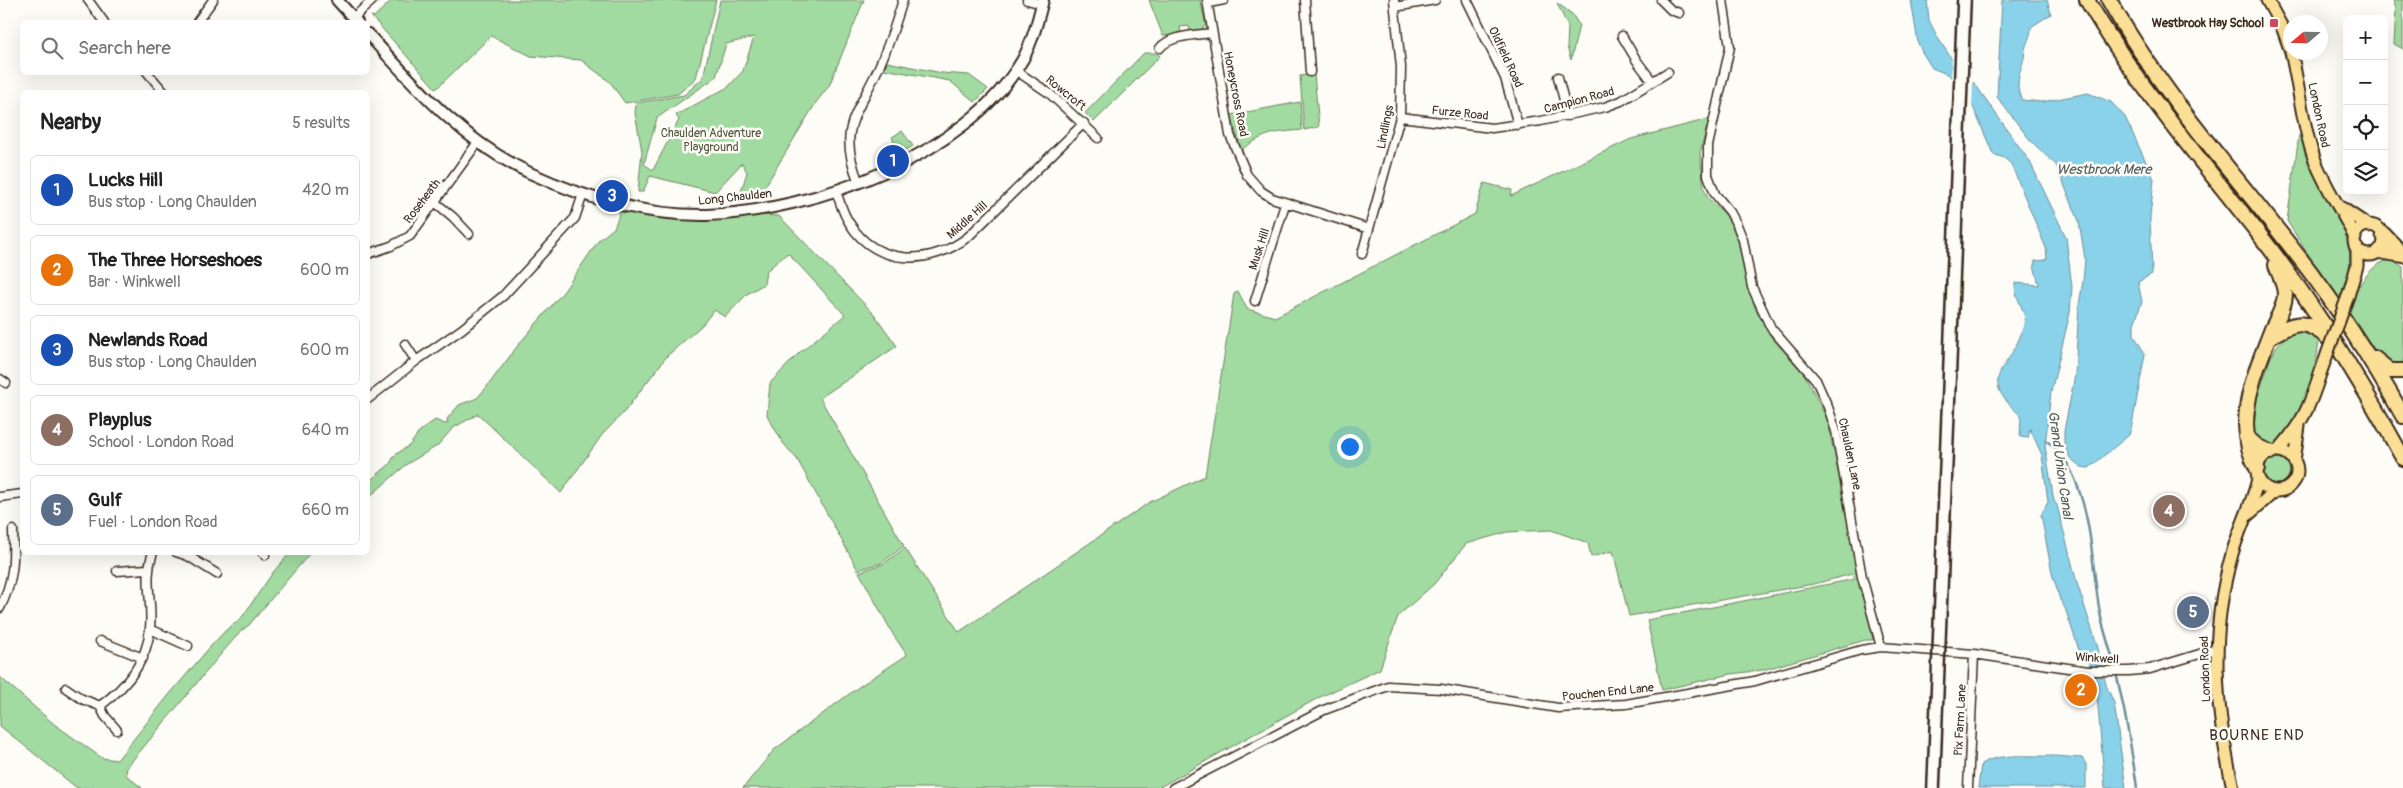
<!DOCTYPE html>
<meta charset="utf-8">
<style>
body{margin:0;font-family:Pangolin,sans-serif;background:#f2f2f2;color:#222}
.controls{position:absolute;right:15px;top:15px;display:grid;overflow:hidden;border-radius:8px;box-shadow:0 5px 20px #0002}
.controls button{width:45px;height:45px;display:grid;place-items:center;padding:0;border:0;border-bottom:1px solid #e0e0e0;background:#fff;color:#222;font:25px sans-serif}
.compass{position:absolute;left:2283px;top:15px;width:45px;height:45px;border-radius:50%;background:#fff;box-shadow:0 5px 20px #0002;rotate:250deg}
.you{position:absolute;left:1349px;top:446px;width:18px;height:18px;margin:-12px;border:4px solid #fff;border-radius:50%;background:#1a73e8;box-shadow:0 0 0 8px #1a73e833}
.badge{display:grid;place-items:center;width:32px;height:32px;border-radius:50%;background:#0f766e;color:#fff;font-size:16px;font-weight:700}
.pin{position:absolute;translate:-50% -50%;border:2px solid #fff;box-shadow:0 1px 5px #0006}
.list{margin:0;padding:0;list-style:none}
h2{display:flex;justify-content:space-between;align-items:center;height:65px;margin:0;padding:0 20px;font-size:21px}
h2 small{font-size:16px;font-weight:400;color:#767676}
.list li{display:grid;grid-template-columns:32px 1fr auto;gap:15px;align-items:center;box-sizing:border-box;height:70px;margin:0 10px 10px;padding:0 10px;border:1px solid #e0e0e0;border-radius:8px}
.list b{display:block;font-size:19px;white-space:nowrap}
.list p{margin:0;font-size:16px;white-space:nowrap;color:#767676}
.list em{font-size:16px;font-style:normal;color:#767676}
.icon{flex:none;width:28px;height:28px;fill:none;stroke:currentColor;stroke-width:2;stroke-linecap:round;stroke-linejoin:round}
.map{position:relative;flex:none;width:2403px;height:788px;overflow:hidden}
.search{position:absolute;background:#fff;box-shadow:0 5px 20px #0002;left:20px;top:20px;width:350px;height:55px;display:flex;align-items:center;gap:12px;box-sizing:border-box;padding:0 18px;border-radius:8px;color:#767676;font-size:19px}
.panel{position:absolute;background:#fff;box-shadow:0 5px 20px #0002;left:20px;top:90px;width:350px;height:465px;border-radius:8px}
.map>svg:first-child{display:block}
.green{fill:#a1dba1;stroke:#6e8260;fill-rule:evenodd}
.water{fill:#89d2ea;stroke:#6a8f98}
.pier{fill:#fdfcf7}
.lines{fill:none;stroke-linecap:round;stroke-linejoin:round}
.stream{stroke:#6a8f98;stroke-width:2.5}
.street-casing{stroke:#3b2a1e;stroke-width:11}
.secondary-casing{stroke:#3b2a1e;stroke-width:14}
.primary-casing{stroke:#3b2a1e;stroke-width:15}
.highway-casing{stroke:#3b2a1e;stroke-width:18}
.street{stroke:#fdfcf7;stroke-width:8}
.secondary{stroke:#fdfcf7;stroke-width:10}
.primary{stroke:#fbdf96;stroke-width:11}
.highway{stroke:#fbdf96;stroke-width:14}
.rail{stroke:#3b2a1e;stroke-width:2.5}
.primary-bridge-casing{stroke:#3b2a1e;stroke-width:15;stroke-linecap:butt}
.primary-bridge{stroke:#fbdf96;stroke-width:11}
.poi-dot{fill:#d1495b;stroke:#fdfcf7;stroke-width:2}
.labels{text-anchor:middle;stroke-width:5;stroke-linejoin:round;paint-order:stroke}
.poi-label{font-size:12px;font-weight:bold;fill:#3b2a1e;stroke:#fdfcf7;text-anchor:end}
.street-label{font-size:12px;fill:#3b2a1e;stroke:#fdfcf7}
.park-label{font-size:12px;fill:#54563f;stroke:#fdfcf7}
.water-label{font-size:14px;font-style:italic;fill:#525c5b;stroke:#fdfcf7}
.quarter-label{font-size:15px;letter-spacing:1px;fill:#3b2a1e;stroke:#fdfcf7}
</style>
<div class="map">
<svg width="2403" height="788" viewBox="0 0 2403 788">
<rect width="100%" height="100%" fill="#fdfcf7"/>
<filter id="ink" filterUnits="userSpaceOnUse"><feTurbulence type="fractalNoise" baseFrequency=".02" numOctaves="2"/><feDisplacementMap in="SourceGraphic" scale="10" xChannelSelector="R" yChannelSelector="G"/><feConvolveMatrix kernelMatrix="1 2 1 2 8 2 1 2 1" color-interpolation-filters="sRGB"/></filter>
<g filter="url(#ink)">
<path class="green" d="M392,0H716L696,78L678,94L625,103L610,82L581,60L531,56L491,36L436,89L371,16L374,17Z
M720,0H864L829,86L817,101L761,193L759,199L738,202L747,172L742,163L715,192L650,176L643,192H638L642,151L635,113L636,103L684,95L703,78ZM754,37L743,71L728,87L676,115L679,120L653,170L644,164L657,118L716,77L726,44Z
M1149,0H1200L1206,25L1200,31L1190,32L1189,26L1180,27L1181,33L1163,36Z
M2393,0H2403V49L2394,44L2396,9Z
M1557,3L1572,14L1579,25L1571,60L1567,47L1568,27Z
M1144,53H1157L1160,56L1094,122L1085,113Z
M887,62L942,73L969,75L988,89L975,102L950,81L884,69Z
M1314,74L1319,127L1304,130L1300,76Z
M1300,102L1302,130C1272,133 1267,132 1241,150L1231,115Z
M1709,119L1700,153L1704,188L1708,198L1725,214L1734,230L1743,255L1748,286L1756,310L1772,338L1805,375L1827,419L1873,640H1865L1763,670L1731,674L1662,690L1647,620L1855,579L1852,574L1814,584L1629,616L1613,551L1591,557L1588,543L1551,530L1507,532L1466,544L1434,584L1398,616L1380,669L1318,698L1158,788H743L774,750L860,686L907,655L894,636L859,572L883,564L905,548L959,632L1150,502L1205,476L1234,294L1238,291L1247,309L1275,317L1475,214L1484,183L1512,190L1511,196L1631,139Z
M902,131L913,146L899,154L892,137Z
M2299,135C2315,164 2357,238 2349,269L2359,286C2369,271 2384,251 2403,267V365H2391L2378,354L2325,281L2287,221Z
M621,209L779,216L874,314L897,346L820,398L904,546L881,563L858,570L797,459L783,443L767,415L770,383L799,353L845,315L788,253L766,271L764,284L747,294L725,317L714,310L702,325L667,356L625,411L602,435L561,493L478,414L453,428L437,446L407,464L368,498V482L389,465L395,455L410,445L420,431L435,420L445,424L448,423L447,419L459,405L477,398L486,388L519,344L564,291L599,240L614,228Z
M2307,330L2319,341L2316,362L2300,414L2277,445H2264L2256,437L2254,426L2257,398L2271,357L2277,346L2290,332Z
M2264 471a13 13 0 1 1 26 0a13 13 0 1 1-26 0Z
M291,552L310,553L249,625L241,631L221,654L127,767L126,775L142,788H77L0,726V677L54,724L102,758L117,760L169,695L210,647L226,630L240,620L274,571Z"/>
<path class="water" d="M1911,0H1927L1929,20L1938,38L1951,58L1975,84L2030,162L2066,237L2072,287L2070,313L2051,392L2045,446L2054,501L2057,505L2077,583L2098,648L2106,685L2114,703L2126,788H2105L2096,684L2091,665L2081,656L2065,608L2060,600L2052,573L2041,515L2048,502L2042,455L2030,429L2028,438L2020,437L2021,416C1977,376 2006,375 2021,334C2022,330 2025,324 2025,320C2024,307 2014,297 2015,283L2039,285L2034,265L2035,261L2045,260L2047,258L2046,248L2011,164L2004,158L1993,154L1971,102L1949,75L1932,68L1922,52L1918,43Z
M2002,0H2047L2051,14L2031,27C2031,36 2028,39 2026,46C2024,50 2025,54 2024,58C2020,73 2014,86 2022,100L2042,102L2088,93L2111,102L2125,117L2154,179L2150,217L2152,274L2138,282L2142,302L2134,324V335L2145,354L2132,425L2129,435L2089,468L2081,467L2070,458L2064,444V431L2075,375L2079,305L2083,281L2085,259L2079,221L2056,165L2030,140L1997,97Z
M2054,756L2082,758L2086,764V788H1978L1981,764C2000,752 2031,757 2054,756Z"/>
<path class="pier" d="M1952,54L1973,79L1972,110L1951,82Z"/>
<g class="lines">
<path class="stream" d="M2045,440C2065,452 2076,478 2082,500C2093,536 2093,576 2100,613C2103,628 2108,642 2112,657C2123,699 2131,744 2137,788"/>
<defs>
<path id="street" d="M88,0L104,22
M1027,0L1042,4
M1207,0L1230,135L1247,175L1261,191L1272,198L1369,229
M1305,0L1310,72
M1467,0L1505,78L1518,125
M1661,0L1671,10L1679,13
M1723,0L1730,47L1708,146V175L1715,194L1730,212L1737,225L1743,240L1752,287L1771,328L1816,380L1828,407L1836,431L1862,577L1881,647
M1209,3L1224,0
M1395,7L1435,0
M353,18L373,0
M197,22L213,0
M1622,36L1637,61L1652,81
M1160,48C1170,35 1197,35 1212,33
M1015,70L1049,93L1098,138
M147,72L164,92
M1558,77L1568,116
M1400,117L1492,128L1541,121L1605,107L1621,101L1668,72
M859,183C837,128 856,117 878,69C888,47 896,23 903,0
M836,191C840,202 843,214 850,224C877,267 932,266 969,236L1084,123
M436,203L453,217L469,234
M368,254L391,246L410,236L478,142
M1362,254L1400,117L1401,67L1394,0
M1255,301L1285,204
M405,344L416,361
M0,379L6,383
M368,399L416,361L462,329L503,296L575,218L583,194
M0,497L22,494
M176,552L188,556L217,574
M262,552L265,555
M117,571L147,569
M0,608C14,580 14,561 13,530
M150,629L188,646
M100,641L143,658
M66,688L82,699L100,706C126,687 147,663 150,628C153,600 143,581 153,552
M100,706L105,716L117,730
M1173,788L1324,710L1388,686L1441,689L1558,708L1626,704L1755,681L1861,650L1881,647L1974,654L2088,671H2129L2150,669L2216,649
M1968,788L1974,654"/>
<path id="secondary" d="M337,0L357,22
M368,34C416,87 463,142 530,173C584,198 646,216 707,215C814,211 967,156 1023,59C1033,40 1038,20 1043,0"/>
<path id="primary" d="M2267,0L2283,29L2290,49
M2291,52C2299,86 2302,122 2313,155C2323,184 2342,210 2355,238
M2342,208L2369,226
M2354 240a15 15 0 1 1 30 0a15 15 0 1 1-30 0Z
M2348,296L2357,266V248
M2257 471a20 20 0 1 1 40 0a20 20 0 1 1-40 0Z
M2278,451C2302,423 2309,409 2320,374
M2294,461L2299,426
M2248,515L2275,491
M2233,788C2215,707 2209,635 2232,554C2239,529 2252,505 2258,479"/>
<path id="highway" d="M2087,0C2139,89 2206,166 2269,247C2320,314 2363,385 2403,458
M2109,0C2162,95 2236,175 2302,261C2340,310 2373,362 2403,416
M2383,234L2403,255
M2380,251L2403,255
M2269,337C2294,322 2305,318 2328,338
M2374,358L2390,371H2403
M2246,437L2258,447L2270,452
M2257,468C2232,423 2255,373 2272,329C2277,318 2285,307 2285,294C2285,285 2279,274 2276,265"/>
</defs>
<use href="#street" class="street-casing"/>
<use href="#secondary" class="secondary-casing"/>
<use href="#primary" class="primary-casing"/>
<use href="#highway" class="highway-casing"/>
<use href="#street" class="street"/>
<use href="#secondary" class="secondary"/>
<use href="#primary" class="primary"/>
<use href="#highway" class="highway"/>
<path class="rail" d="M1927,788L1957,0
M1940,788L1971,0"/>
<defs>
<path id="primary-bridge" d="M2320,374L2348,296"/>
</defs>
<use href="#primary-bridge" class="primary-bridge-casing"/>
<use href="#primary-bridge" class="primary-bridge"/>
</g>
</g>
<rect class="poi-dot" x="2269" y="18" width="10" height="10" rx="2.5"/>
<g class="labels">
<g class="poi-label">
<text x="2264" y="27">Westbrook Hay School</text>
</g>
<g class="street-label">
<text transform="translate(1506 57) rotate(65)" y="4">Oldfield Road</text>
<text transform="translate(1066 93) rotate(39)" y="4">Rowcroft</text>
<text transform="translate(1236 94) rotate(79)" y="4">Honeycross Road</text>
<text transform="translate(1579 100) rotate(-15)" y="4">Campion Road</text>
<text transform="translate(1460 113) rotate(6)" y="4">Furze Road</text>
<text transform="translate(2319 115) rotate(78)" y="4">London Road</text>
<text transform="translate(1385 127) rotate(-79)" y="4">Lindlings</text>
<text transform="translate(735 197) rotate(-6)" y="4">Long Chaulden</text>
<text transform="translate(422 201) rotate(-53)" y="4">Roseheath</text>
<text transform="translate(967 220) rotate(-42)" y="4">Middle Hill</text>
<text transform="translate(1259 249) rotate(-72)" y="4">Musk Hill</text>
<text transform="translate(1850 454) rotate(78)" y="4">Chaulden Lane</text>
<text transform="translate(2097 658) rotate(4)" y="4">Winkwell</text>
<text transform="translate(2205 669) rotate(-92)" y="4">London Road</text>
<text transform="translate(1608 692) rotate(-6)" y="4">Pouchen End Lane</text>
<text transform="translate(1960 720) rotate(-87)" y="4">Pix Farm Lane</text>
</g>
<g class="park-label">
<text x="711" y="137">Chaulden Adventure<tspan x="711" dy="14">Playground</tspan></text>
</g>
<g class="water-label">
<text x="2104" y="174">Westbrook Mere</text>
<text transform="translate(2061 465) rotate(82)" y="5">Grand Union Canal</text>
</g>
<g class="quarter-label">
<text x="2257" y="740">BOURNE END</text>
</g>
</g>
</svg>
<div class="controls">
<button>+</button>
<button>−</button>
<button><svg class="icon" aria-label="locate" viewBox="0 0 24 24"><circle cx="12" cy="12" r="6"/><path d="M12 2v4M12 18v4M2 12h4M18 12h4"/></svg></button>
<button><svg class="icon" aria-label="layers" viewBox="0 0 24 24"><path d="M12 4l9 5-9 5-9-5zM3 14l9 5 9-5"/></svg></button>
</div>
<svg class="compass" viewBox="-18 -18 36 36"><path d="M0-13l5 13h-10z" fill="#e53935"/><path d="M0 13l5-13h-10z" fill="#767676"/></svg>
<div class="you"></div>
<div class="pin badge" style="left:893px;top:161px;background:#1a4fb4">1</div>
<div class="pin badge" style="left:2081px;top:690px;background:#e8710a">2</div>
<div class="pin badge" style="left:612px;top:196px;background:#1a4fb4">3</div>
<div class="pin badge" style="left:2169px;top:511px;background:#8d6e63">4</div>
<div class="pin badge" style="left:2193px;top:612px;background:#5c6f8a">5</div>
<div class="search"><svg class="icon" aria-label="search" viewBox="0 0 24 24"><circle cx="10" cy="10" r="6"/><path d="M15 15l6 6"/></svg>Search here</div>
<section class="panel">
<h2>Nearby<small>5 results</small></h2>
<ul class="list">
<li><span class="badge" style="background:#1a4fb4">1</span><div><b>Lucks Hill</b><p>Bus stop · Long Chaulden</p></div><em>420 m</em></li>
<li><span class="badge" style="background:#e8710a">2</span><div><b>The Three Horseshoes</b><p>Bar · Winkwell</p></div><em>600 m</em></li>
<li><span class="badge" style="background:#1a4fb4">3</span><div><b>Newlands Road</b><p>Bus stop · Long Chaulden</p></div><em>600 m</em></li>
<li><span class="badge" style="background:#8d6e63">4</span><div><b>Playplus</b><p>School · London Road</p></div><em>640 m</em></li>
<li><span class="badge" style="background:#5c6f8a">5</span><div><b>Gulf</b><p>Fuel · London Road</p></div><em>660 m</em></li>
</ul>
</section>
</div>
